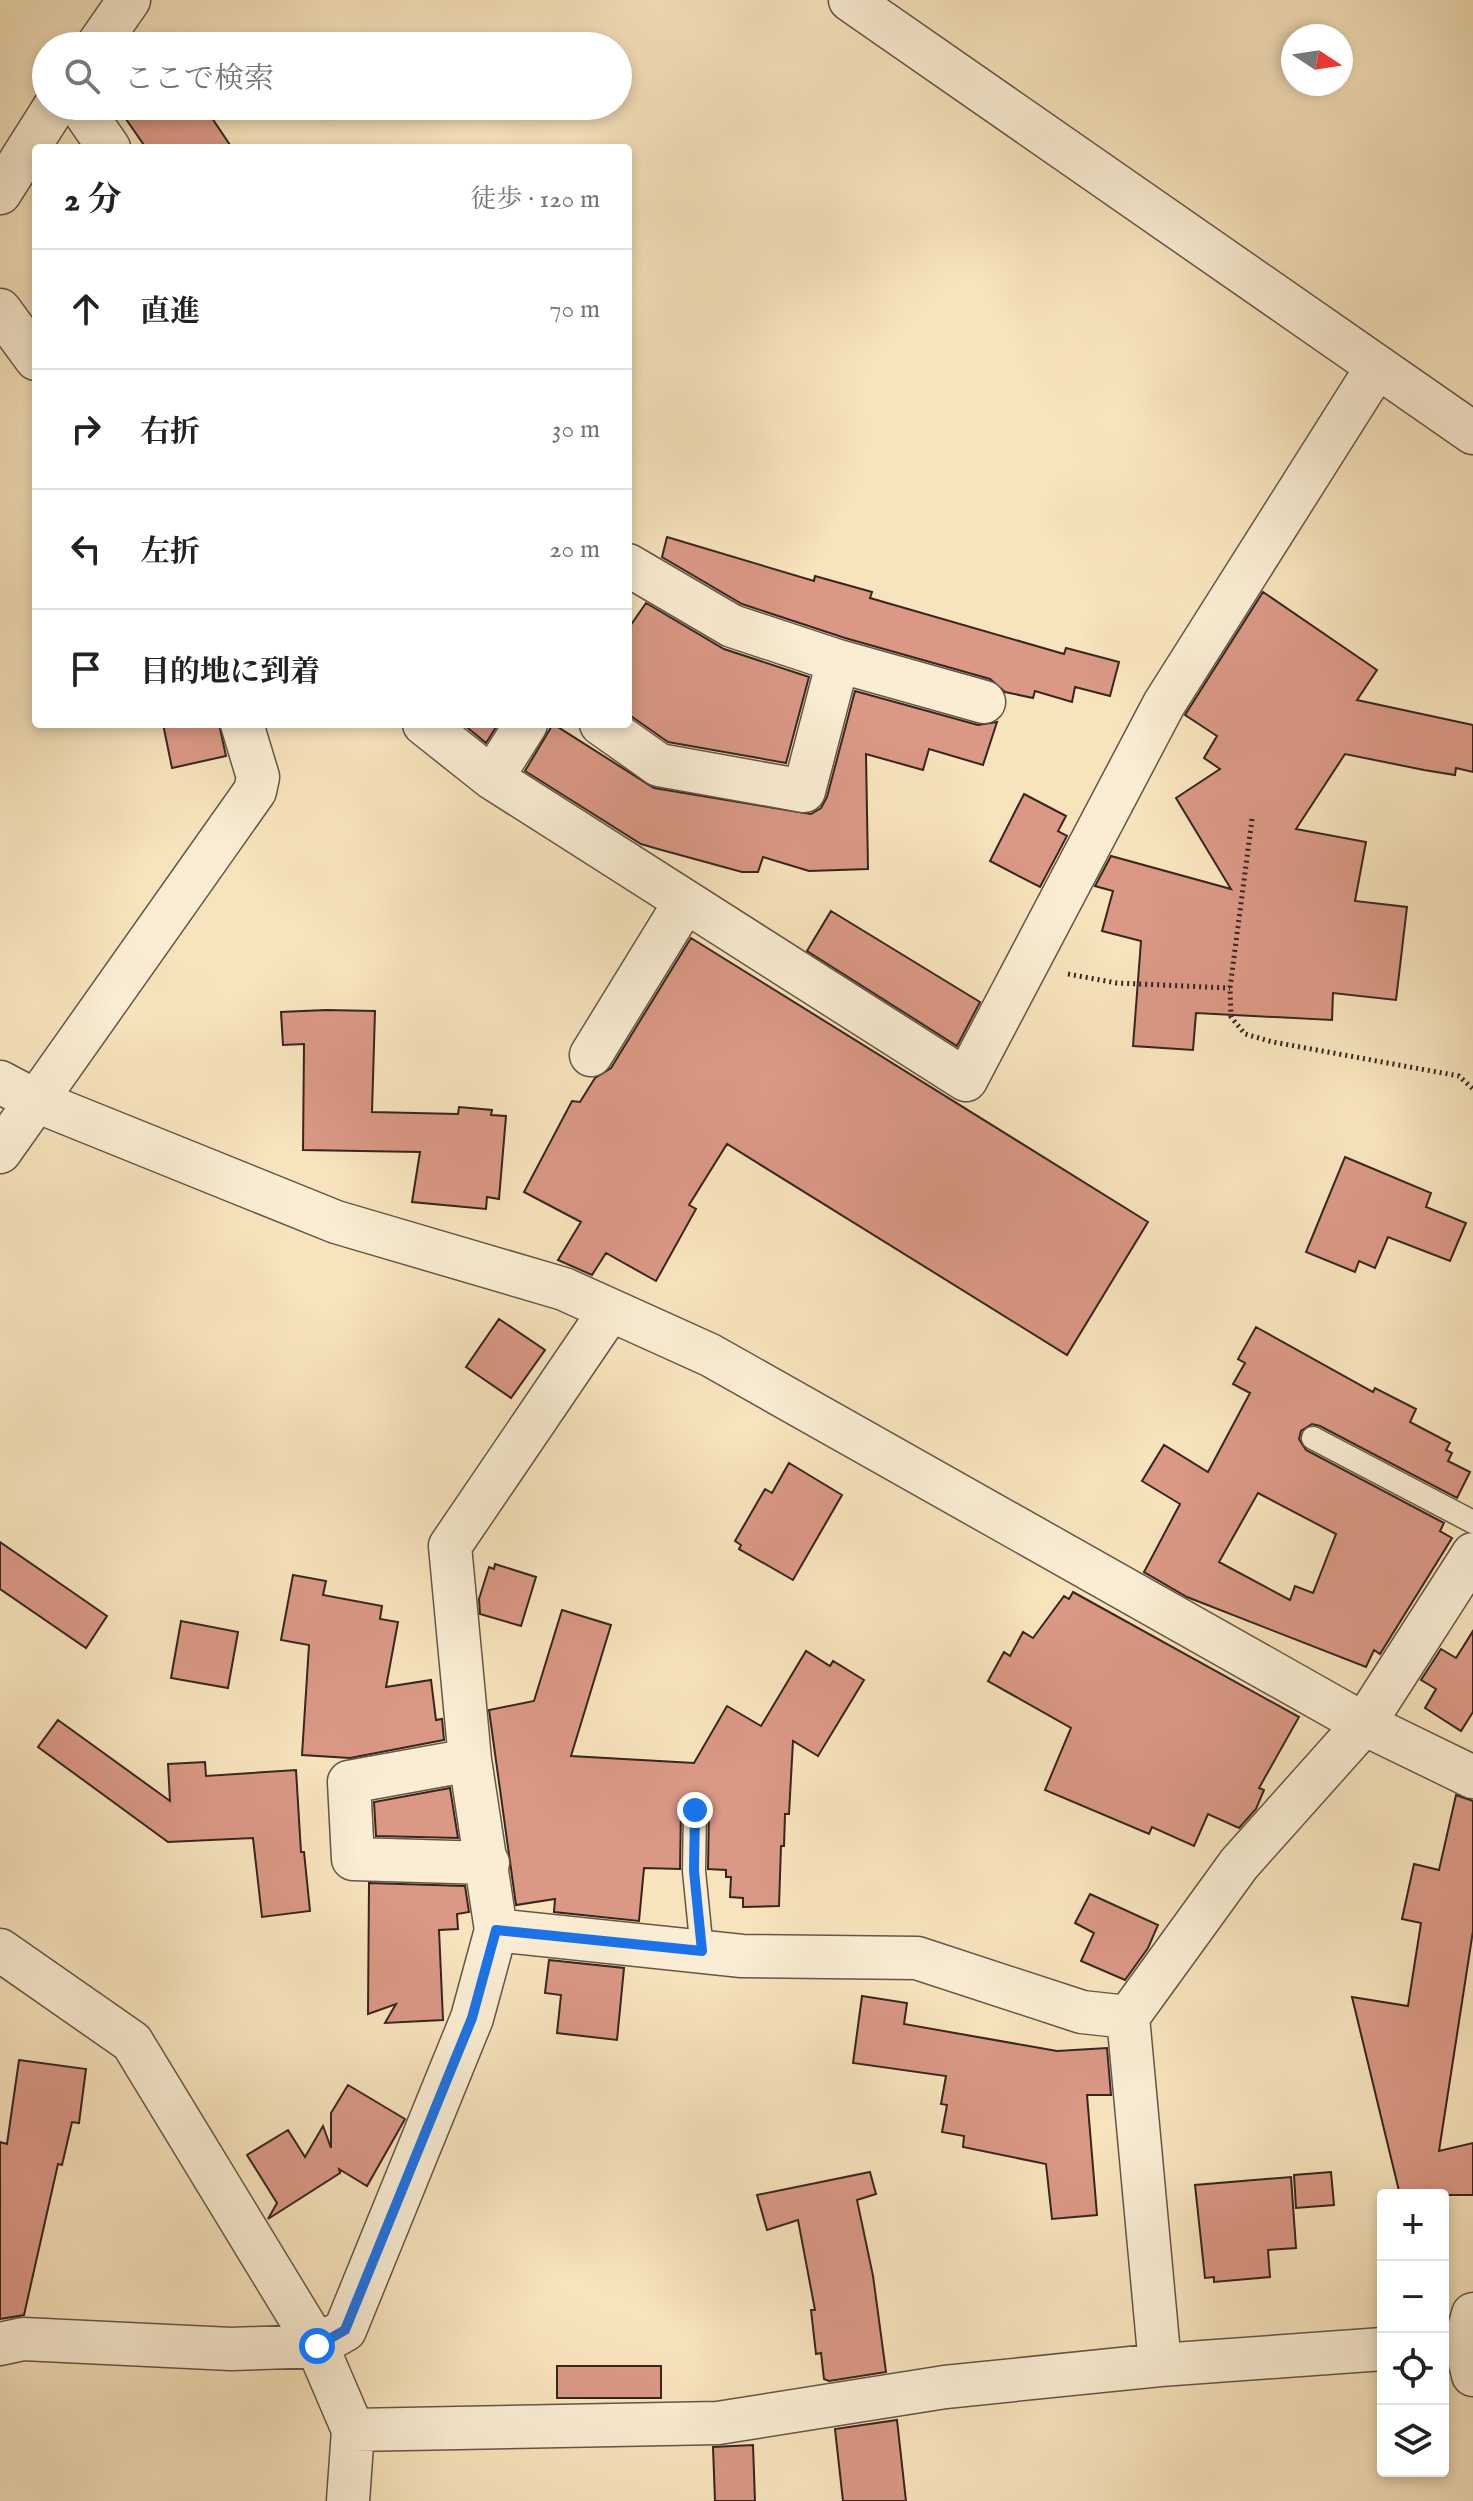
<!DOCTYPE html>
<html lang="ja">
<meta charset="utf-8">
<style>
body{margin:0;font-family:"IM FELL English","Noto Serif JP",serif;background:#f6f6f6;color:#222}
.controls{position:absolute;right:24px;bottom:24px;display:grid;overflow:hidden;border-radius:8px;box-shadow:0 4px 12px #0003}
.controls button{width:72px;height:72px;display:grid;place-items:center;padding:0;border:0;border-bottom:2px solid #e0e0e0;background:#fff;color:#222;font:40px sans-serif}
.compass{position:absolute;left:1281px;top:24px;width:72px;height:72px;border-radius:50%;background:#fff;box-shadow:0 4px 12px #0003;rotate:102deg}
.stop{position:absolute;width:24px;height:24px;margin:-18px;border:6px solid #1a73e8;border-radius:50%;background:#fff}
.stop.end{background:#1a73e8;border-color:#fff;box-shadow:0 2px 8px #0008}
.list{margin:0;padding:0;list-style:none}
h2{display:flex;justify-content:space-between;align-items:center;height:104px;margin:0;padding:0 32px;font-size:34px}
h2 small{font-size:26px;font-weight:400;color:#767676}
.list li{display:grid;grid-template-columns:52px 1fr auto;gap:24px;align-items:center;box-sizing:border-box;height:120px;padding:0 32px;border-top:2px solid #e0e0e0}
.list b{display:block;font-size:30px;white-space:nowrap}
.list em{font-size:26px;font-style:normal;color:#767676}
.icon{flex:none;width:44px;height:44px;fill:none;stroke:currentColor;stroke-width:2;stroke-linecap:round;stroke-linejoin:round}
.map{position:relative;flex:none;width:1473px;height:2501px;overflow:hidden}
.search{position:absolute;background:#fff;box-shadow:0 4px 12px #0003;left:32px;top:32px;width:600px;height:88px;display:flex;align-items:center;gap:20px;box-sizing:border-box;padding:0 28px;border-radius:44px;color:#767676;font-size:30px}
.panel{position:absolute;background:#fff;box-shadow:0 4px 12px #0003;left:32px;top:144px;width:600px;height:584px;border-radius:8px}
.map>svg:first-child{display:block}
.building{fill:#da9885;stroke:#352620;stroke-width:2;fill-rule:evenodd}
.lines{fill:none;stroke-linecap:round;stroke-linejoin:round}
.service-casing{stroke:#665547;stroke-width:25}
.minor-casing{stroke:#665547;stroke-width:45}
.path{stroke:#352620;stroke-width:5;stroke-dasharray:2 4;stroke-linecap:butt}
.service{stroke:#faedd3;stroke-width:22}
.minor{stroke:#faedd3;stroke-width:42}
.route{stroke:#1a73e8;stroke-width:10}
</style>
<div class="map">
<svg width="1473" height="2501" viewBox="0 0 1473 2501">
<rect width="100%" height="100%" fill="#f7e3bc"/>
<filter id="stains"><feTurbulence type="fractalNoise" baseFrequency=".0025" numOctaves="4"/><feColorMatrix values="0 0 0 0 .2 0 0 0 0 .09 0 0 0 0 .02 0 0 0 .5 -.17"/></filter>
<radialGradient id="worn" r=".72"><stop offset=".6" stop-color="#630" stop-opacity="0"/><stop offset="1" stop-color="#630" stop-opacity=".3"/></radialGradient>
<path class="building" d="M117,106H204L232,148H146Z
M667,537L814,581L815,576L872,592L870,598L1064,654L1066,648L1119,662L1110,696L1075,687L1072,702L1035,691L1033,698L1005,692L990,679L845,638L742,604L662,557Z
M1263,592L1377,670L1357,700L1473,725V772L1456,768L1455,775L1424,770L1345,754L1296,829L1366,842L1355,901L1407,907L1396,1000L1333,993L1332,1020L1196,1013L1193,1050L1133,1046L1141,941L1102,931L1113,891L1095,886L1111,856L1231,889L1176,798L1220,769L1204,758L1217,736L1185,715Z
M646,603L724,649L809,677L786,763L668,742L628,714V629Z
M855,691L978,725L997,722L983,765L929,749L923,770L866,754L868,869L809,871L763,857L758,872H742L658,849L641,844L525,771L553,724L654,788L811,814L821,808L827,797Z
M163,724H219L226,756L172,768Z
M463,724H498L486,743Z
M1024,794L1066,816L1058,831L1067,836L1040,887L990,861Z
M831,911L980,1002L957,1046L807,951Z
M691,938L1148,1222L1067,1355L727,1144L689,1205L696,1209L656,1281L606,1253L592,1275L558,1260L581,1222L524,1192L572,1101L580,1102L595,1078L611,1068Z
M326,1010L375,1011L372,1112L458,1114L459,1107L492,1110L491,1115L506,1116L499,1199L487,1197L486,1209L412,1202L420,1152L303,1150L304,1044L283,1045L281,1012Z
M1345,1157L1431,1193L1426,1207L1466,1223L1450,1261L1388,1237L1375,1268L1359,1261L1355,1272L1306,1252Z
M499,1319L545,1350L511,1398L466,1367Z
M1256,1327L1373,1392L1375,1388L1416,1409L1410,1422L1450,1443L1446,1450L1452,1453L1448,1461L1470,1472L1457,1498L1320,1426L1312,1424L1301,1431L1299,1439L1306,1450L1444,1523L1440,1531L1452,1538L1380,1654L1374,1650L1366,1667L1187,1597L1144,1572L1180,1504L1142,1481L1164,1445L1208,1472L1250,1393L1233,1384L1245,1363L1238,1359ZM1258,1493L1336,1534L1313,1593L1295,1586L1290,1600L1219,1562Z
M789,1463L842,1495L793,1580L739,1549L741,1545L735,1541L765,1489L772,1493Z
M0,1542L107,1616L86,1648L0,1589Z
M495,1564L536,1577L521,1626L480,1614L479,1599L489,1567L494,1569Z
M293,1575L326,1581L323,1595L382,1606L380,1619L398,1622L386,1687L431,1680L436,1720L442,1719L444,1740L350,1758L302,1755L309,1645L281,1640Z
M1073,1592L1299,1717L1259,1788L1264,1790L1256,1809L1239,1828L1208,1814L1194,1846L1152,1827L1149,1834L1045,1790L1071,1728L988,1681L1004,1652L1010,1656L1023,1632L1033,1638L1064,1596L1069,1599Z
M562,1610L611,1625L571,1756L694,1763L727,1706L761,1726L806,1651L830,1666L833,1661L864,1680L818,1756L793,1741L789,1814H785L784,1846H781L779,1906L743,1907V1898L730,1897L731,1877H726V1870L708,1869L709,1809L703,1798L694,1796L683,1802L681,1809L680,1869L644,1868L639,1921L554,1912L555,1899L516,1905L489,1710L534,1701Z
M181,1621L238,1632L228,1688L171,1678Z
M1473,1631V1712L1461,1731L1425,1708L1436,1689L1421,1680L1441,1649L1456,1658Z
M58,1720L170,1801L168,1764L205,1762L206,1776L296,1770L301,1852H304L310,1911L262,1917L253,1838L168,1842L38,1747Z
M450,1788L458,1838L376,1836L374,1802Z
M1456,1795L1473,1801V1931L1439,2151L1473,2143V2195H1400L1352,1997L1408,2006L1421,1923L1402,1919L1414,1864L1439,1870Z
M369,1883L465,1886L469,1912L457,1914L458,1929L439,1930L443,2020L385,2023L396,2004L368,2014Z
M1090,1894L1158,1925L1148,1948L1125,1980L1081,1961L1094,1933L1075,1923Z
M549,1960L624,1968L617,2040L557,2033L561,1995L545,1993Z
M862,1996L907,2003L904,2024L1057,2051L1107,2048L1111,2095H1087L1097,2215L1052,2219L1046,2164L963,2147L964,2136L942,2132L947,2105L941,2104L946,2076L853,2063Z
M19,2060L86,2069L79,2123L72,2122L62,2165L58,2164L24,2315L0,2319V2142L7,2144Z
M348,2085L405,2119L367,2186L339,2169L340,2173L268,2219L277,2203L247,2155L288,2130L305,2157L323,2126L331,2148V2113Z
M870,2172L876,2194L857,2200L873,2276L886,2372L829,2381L824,2379L821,2353L816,2354L811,2310H815L798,2220L767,2230L757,2195Z
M1331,2172L1334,2205L1296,2208L1294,2175Z
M1291,2177L1296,2248L1268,2250L1270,2277L1214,2282V2277L1205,2278L1195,2185Z
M557,2366H661V2398H557Z
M897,2420L906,2501H843L835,2429Z
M753,2445L755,2501H715L713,2447Z"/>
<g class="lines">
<defs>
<path id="service" d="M1313,1438L1473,1522
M695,1810L694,1871L702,1951"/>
<path id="minor" d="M850,0L1473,433
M97,46L129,0
M80,106L109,148
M0,193L55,106
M0,310L36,359
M628,565L732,626L838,661L984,702
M424,724L492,778L966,1080L1164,704L1377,367
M601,724L659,765L804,791L838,661
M492,778L526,724
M591,1055L685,902
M0,1082L36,1101L336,1222L564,1289L710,1355L1364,1724L1473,1777
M0,1152L255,791L258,777L242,724
M470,1760L349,1782L353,1859L488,1863
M496,1930L742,1956L917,1958L1082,2012L1128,2017L1239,1864L1364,1724L1473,1554
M0,1950L132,2042L317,2346L353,2430L348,2501
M1128,2017L1160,2365
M1473,2314L1465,2343L1473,2375
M0,2344L23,2339L231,2349L317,2346L345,2330L472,2018L496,1930L470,1760L450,1546L609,1312
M353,2430L718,2423L945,2387L1160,2365L1383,2349"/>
</defs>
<use href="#service" class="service-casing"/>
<use href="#minor" class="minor-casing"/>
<path class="path" d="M1252,819L1230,988L1231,1017L1245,1034L1273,1042L1459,1076L1473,1089
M1068,974L1117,983L1230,988"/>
<use href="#service" class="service"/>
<use href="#minor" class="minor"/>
</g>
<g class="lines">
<path class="route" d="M317,2346L345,2330L472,2018L496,1930L702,1951L694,1871L695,1810"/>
</g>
<rect width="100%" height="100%" filter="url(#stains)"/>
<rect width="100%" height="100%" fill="url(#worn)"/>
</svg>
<div class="controls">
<button>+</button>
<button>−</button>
<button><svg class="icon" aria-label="locate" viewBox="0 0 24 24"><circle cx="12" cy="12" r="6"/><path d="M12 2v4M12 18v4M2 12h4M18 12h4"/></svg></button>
<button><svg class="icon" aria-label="layers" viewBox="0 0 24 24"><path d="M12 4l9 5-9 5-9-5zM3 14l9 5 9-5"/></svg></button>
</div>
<svg class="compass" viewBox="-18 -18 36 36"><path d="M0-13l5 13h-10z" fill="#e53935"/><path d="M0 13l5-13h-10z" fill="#767676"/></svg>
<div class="stop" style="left:317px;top:2346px"></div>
<div class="stop end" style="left:695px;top:1810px"></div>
<div class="search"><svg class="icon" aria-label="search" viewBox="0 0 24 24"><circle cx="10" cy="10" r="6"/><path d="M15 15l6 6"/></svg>ここで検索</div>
<section class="panel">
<h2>2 分<small>徒歩 · 120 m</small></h2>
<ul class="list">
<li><svg class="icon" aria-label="ahead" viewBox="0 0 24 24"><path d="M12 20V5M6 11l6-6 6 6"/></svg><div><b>直進</b></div><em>70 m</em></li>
<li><svg class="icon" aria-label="right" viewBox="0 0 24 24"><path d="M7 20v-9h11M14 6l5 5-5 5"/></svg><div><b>右折</b></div><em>30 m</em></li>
<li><svg class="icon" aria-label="left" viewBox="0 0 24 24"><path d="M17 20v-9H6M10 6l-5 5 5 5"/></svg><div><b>左折</b></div><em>20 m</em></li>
<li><svg class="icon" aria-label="arrive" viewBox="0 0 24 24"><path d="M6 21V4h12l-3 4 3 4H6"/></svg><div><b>目的地に到着</b></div></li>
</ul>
</section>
</div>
